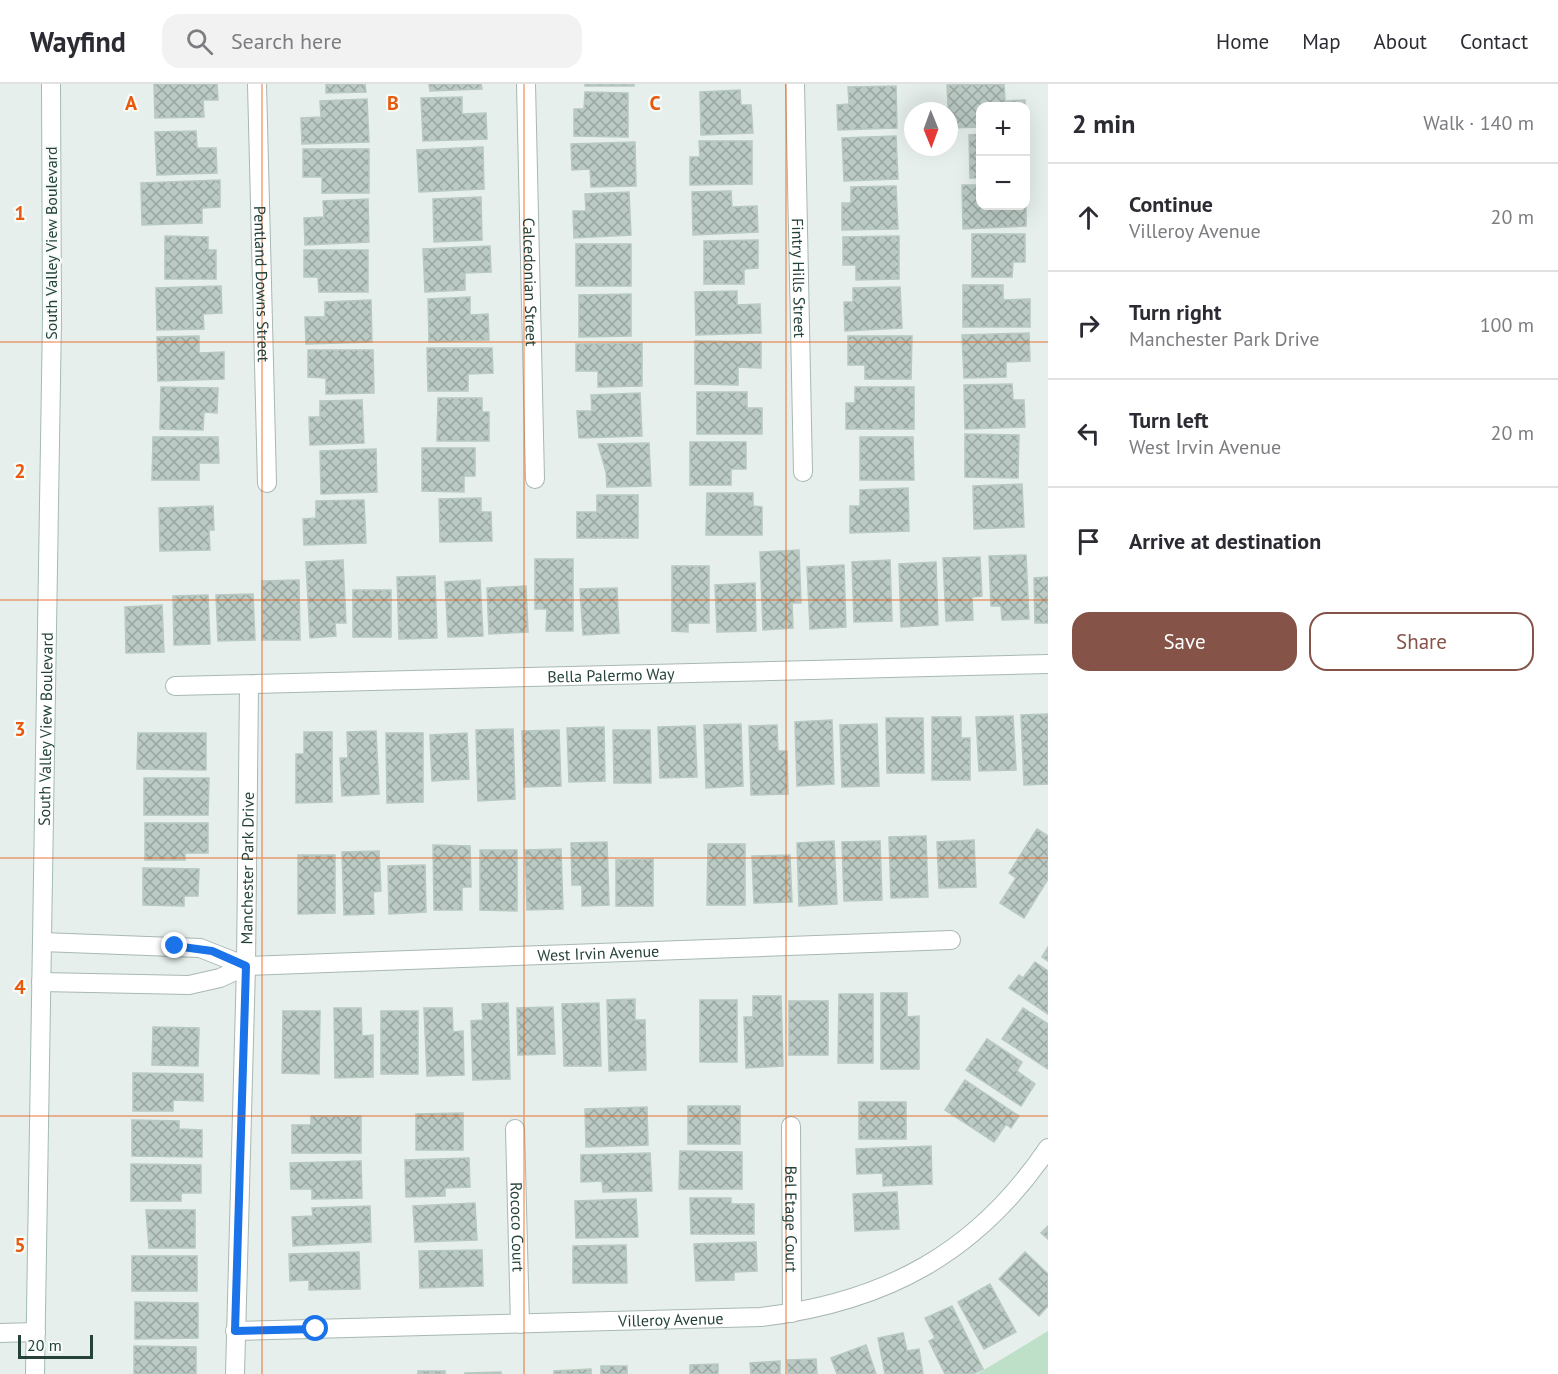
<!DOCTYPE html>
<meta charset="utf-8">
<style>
body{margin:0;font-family:"PT Sans",sans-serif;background:#f2f2f3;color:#2b2b33}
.controls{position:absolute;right:18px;top:18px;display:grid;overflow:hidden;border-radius:12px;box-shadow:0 6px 24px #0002}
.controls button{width:54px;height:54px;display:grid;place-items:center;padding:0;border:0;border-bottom:2px solid #e1e1e2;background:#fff;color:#2b2b33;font:30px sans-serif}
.compass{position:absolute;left:904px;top:18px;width:54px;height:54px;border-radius:50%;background:#fff;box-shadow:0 6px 24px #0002;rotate:179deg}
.scale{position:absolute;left:18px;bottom:15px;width:75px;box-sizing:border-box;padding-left:6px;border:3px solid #24423a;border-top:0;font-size:16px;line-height:21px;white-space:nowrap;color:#24423a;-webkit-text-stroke:4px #f7fbf9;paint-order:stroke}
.stop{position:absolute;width:18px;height:18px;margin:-14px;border:4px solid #1a73e8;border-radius:50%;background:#fff}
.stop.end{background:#1a73e8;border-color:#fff;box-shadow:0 2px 6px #0008}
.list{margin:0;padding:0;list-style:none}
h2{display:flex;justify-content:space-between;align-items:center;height:78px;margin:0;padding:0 24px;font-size:26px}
h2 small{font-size:20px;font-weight:400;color:#7c7c81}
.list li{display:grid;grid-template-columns:39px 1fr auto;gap:18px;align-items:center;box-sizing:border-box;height:108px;padding:0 24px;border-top:2px solid #e1e1e2}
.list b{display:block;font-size:22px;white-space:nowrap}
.list p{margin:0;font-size:20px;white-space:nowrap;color:#7c7c81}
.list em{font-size:20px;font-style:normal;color:#7c7c81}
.actions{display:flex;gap:12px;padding:18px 24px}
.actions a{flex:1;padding:14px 0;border:2px solid #855347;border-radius:18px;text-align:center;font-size:21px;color:#855347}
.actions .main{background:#855347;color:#fff}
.icon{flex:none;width:33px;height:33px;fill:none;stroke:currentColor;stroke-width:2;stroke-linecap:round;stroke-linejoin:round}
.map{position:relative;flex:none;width:1048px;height:1290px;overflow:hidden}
header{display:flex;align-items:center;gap:36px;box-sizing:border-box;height:84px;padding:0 30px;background:#fff;border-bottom:2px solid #e1e1e2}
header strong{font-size:28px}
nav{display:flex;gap:33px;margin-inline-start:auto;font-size:21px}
.search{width:420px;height:54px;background:#f2f2f3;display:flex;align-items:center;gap:15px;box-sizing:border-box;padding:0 21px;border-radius:18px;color:#7c7c81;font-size:22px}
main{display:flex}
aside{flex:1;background:#fff}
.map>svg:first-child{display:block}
.park{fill:#bfe0c8}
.building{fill:url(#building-cross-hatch);stroke:#b8c9c2;stroke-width:1.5}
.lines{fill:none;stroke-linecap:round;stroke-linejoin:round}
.street-casing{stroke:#a8b8b2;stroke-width:20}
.secondary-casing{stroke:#a4bbb3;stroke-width:20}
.street{stroke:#fff;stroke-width:18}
.secondary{stroke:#fff;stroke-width:18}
.route{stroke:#1a73e8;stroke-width:8}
.grid{fill:none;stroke:#e8590c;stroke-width:1.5;stroke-opacity:0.55}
.labels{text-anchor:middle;stroke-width:4.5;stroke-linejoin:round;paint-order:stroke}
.street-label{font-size:16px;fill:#24423a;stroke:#f7fbf9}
.grid-label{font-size:20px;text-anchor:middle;font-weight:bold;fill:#e8590c;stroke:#f7fbf9;stroke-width:4.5;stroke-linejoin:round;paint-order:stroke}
</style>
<header>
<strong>Wayfind</strong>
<div class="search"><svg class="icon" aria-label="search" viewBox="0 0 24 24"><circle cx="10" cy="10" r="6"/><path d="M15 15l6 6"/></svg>Search here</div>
<nav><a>Home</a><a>Map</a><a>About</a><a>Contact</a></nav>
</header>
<main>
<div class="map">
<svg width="1048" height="1290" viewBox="0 0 1048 1290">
<defs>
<pattern id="building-cross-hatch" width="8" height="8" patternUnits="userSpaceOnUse" patternTransform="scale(1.5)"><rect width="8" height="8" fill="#bbcac4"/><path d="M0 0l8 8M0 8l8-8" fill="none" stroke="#98a6a0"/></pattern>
</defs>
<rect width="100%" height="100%" fill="#e6efeb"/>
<path class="park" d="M1048,1247V1290H977Z"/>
<path class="building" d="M154,0H217L218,16H203L204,33L155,34Z
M326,0H365L366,8L326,9Z
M429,0H481L482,5L430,7Z
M585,0H634V2H585Z
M1004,0L1005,17L1025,16V22H981V43L949,44L947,1Z
M896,2L897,44L838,46L837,21L849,20L848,3Z
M740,6L741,21H751L753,49L701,51L700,8Z
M585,8L628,9V53L574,52V25H584Z
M462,13V30L486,29L487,55L423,57L421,14Z
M367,15L369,58L302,60L301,34L321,33L320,17Z
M196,47L197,64H216L217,89L157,91L155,48Z
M981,50V94H970L969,51Z
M896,52L898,95L844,97L842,54Z
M699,57H752V100L690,101V73H700Z
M635,58L636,102L591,103L590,85L572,86L571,60Z
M483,63L484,105L419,108L417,66Z
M303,65H369V109H322V93H303Z
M220,96V123L202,124V139L142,141L141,99Z
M962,101H981V122H1026V117V142L963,145Z
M896,102L898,145L842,146V119H851V103Z
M731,107L732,123L757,122L758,148L693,151L692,108Z
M629,108L631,151L574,154L573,127H586L585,110Z
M481,113L482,156L434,158L433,115Z
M368,115L369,158L305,161L304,134L324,133L323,117Z
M972,150H1025V178H1013L1012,193H972Z
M165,152L208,153V166H216V195H165Z
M899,152V195L856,196V181H843V153Z
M758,156V184L744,185V200H704V157Z
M576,160H631V202H576Z
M490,162L491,188L465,189V206L425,208L423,165Z
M304,166H368V208H319L318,193H304Z
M963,201H1003V216L1030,215V243H963Z
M221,202L222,229L203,230L204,245L157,246L156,204Z
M900,203L902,244L845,247L844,218H853V204Z
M737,207V221L760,220L761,249L696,251L695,208Z
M631,210V252L579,253V211Z
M470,213V231L488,230L489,256L429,258L428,215Z
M371,216L372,258L306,260L305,233H325V218Z
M1029,249L1030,277L1006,278V293L964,294L962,251Z
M199,252V269L224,268V295L158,297L157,253Z
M848,252H912L911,295H865V281H848Z
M695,257L761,258V284L738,283V301L695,300Z
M642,259V302L598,303V287H576V260Z
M427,264H492L493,289L468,290V307H428Z
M308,266H373L374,309L326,310V294L308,293Z
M1012,300L1013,316H1024L1025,343L965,345L964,301Z
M161,303L218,304L217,329L204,328L203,346L160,345Z
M855,303H914V345H846V319H855Z
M697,308H747V324H762V350H697Z
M640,309L642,352L579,354L577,327H592L591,311Z
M438,314H482V328H489V357H437Z
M362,316L364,359L310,361L309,333H320V317Z
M965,350L1019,351L1018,394L965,393Z
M153,353H218L219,379H199V396H152Z
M860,353H913L914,396H860Z
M690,358H746V385H731V401H690Z
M649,359L651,402L607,403L606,388L598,360Z
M422,364H475V392H464V408L422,407Z
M376,365L377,408L321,410L320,367Z
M1022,400L1024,443L974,445L973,402Z
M908,404L909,447L850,449V422H860V406Z
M707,409H753V422L762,423V451H706Z
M597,411H638V454H577V428H597Z
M481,414V428H491L492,457L440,458L439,415Z
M364,416L366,459L304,461L303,435L316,434V417Z
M213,422L214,446H209L210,466L160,467L159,424Z
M799,466L801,519H792L793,544L763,546L760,468Z
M1026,471L1029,535L1002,536L1001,522H991L989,472Z
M980,473L982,512L972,513L973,536L946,537L943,474Z
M535,475H573V547H546L547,525H535Z
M343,476L346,539H335L336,552L310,554L306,478Z
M890,476L892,537L854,538L852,478Z
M936,478L938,541L901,543L899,480Z
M844,481L846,543L810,545L807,483Z
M672,482H709V539H688V548L672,547Z
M435,492L437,554L399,555L397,493Z
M1048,493V539H1035L1034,494Z
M299,496L300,556H262V497Z
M480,496L483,552L448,553L445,498Z
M755,499L756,547L717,548L715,501Z
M526,502L528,548L489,550L487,504Z
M617,504L619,549L583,551L580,505Z
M353,506H391V553H353Z
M253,510L255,556L218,557L216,511Z
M208,511L210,560L174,561L173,512Z
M162,521L164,568L126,569L125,523Z
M1048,630V700L1024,701L1021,631Z
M1013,632L1016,686L979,687L976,633Z
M932,633H961V654H970V696H932Z
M886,634H923L924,689H887Z
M832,636L834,700L797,702L795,638Z
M741,640L743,702L706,704L704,641Z
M877,640L879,702L842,703L840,641Z
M777,641L778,667H787L788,710L751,711L749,642Z
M695,642L697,693L660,694L658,643Z
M604,643L605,697L569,698L567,644Z
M513,645L515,715L478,717L476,646Z
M559,646L561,702L524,703L522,647Z
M613,646H650L651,699H614Z
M376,647L379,710L342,712L340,674H348L347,648Z
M304,648H332V718L296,719V670H304Z
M138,649H206V686L137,685Z
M386,649H423V718L387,719Z
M467,649L469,695L432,697L430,651Z
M144,694H209L208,731H144Z
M145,739H208V769H185V776H145Z
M1037,745L1048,752V795L1024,834L1000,819L1016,794L1009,789Z
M926,752L928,813L891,814L889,753Z
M974,756L976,803L939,804L937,758Z
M834,757L837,820L799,822L797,759Z
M880,757L882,816L844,817L842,758Z
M607,758L609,821L582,822V801H572L571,759Z
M708,760H745V821H707Z
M433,761L470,762L471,803H462V826H434Z
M561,765L563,825L527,826L525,766Z
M480,766H517V827L480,826Z
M379,767L381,807L373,808L374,830L344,831L342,768Z
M298,771H335V829L298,830Z
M790,771L792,818L754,819L752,772Z
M653,775V822H616V776Z
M425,781L426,828L389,830L388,782Z
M143,784L199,785L198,812H184V822L143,821Z
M1048,863V877L1042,873Z
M1035,878L1048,887V930L1009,904L1019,891L1023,894Z
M881,909H907V933L919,932V985H881Z
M839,910H873V979H838Z
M753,912H781L783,982L746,984L744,933H753Z
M635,915V936H645L646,986L609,987L607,916Z
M700,916H737V978H700Z
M789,917H828V971H789Z
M508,919L510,995L473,996L471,937L483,936L482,920Z
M599,919L601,982H564L562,920Z
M553,923L555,970L518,971L517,924Z
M334,924H361L362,952L373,951V993L335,994Z
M424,924H452L453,948L463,947L464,991L427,992Z
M1023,924L1048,940V985L1002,955Z
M283,927H320L319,990L282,989Z
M381,927H418V990H381Z
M153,943L199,944L198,982L152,981Z
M987,955L1022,978L1017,987L1035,1000L1021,1022L966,986Z
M133,989L203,990V1017L173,1016V1027H133Z
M965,996L1019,1032L1011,1044L1006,1040L994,1058L945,1026Z
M859,1018H906V1055H859Z
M688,1022H740V1060H688Z
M647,1023L648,1061L586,1063L585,1025Z
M463,1029V1066H416V1030Z
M311,1032H361V1069H292V1041H311Z
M132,1036L179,1037V1045L202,1046V1073L132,1072Z
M931,1062L932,1100L883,1102V1089L857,1090L856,1065Z
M680,1067L742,1068V1105H679Z
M650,1069L652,1107L603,1108L602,1097L581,1098V1071Z
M469,1074L470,1103L445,1104V1112L406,1113L405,1076Z
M361,1077L362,1114L312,1115V1105H291L290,1079Z
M131,1080L201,1081V1109H181V1117H131Z
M897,1108L899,1145L855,1147L853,1110Z
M690,1114H731V1120H754V1150H691Z
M636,1115L638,1153L576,1154L575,1117Z
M475,1119L477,1156L415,1158L413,1122Z
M370,1122L371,1158L293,1162L292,1133L313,1132L312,1124Z
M146,1126H195V1164H149Z
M1048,1142V1155L1041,1149Z
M756,1158L757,1187L734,1188V1196L696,1197L694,1160Z
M626,1161L627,1199H573V1162Z
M482,1166L483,1202L420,1204L419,1167Z
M359,1168L360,1205L309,1206V1196L290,1197L289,1170Z
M1025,1168L1048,1190V1222L1039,1232L999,1195Z
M132,1172H197V1207H132Z
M990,1200L1016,1248L984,1265L958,1218Z
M135,1218L198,1219V1254L135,1255Z
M952,1222L983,1285L973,1290H945L929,1257L935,1254L925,1234Z
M903,1249L907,1267L919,1265L923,1290H885L878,1254Z
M866,1261L876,1290H837L831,1274Z
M134,1262L196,1263V1290H134Z
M816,1275L817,1290H788L787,1276Z
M780,1277V1290H751L750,1279Z
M718,1280V1290H690V1281Z
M601,1282H627V1290H601Z
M591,1285V1290H554V1287Z
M418,1287H445V1290H418Z
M501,1288V1290H465V1289Z"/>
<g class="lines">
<defs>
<g id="street">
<path id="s1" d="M257,0L267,399"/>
<path id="s2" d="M526,0L535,395"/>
<path id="s3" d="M795,0L803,388"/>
<path id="s4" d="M175,602L1048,580"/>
<path d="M42,858L200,864L246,882"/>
<path id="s5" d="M41,898L189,901L220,894L246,882L951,856"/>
<path id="s6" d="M791,1042L792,1229"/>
<path id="s7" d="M515,1045L520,1240"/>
<path id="s8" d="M235,1247L761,1233C886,1218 977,1169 1048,1064"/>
<path d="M0,1249L36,1248"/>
<path id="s9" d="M235,1290L246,882L249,602"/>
</g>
<g id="secondary">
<path id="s10" d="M35,1290L52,234L51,0"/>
</g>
</defs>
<use href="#street" class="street-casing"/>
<use href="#secondary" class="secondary-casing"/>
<use href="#street" class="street"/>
<use href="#secondary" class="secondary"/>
</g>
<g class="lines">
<path class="route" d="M175,862L212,867L246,882L235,1247L316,1245"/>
</g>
<path class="grid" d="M262,0V1290M524,0V1290M786,0V1290M0,258H1048M0,516H1048M0,774H1048M0,1032H1048"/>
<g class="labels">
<g class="street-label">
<text transform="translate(51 159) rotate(-90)" y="6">South Valley View Boulevard</text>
<text dy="6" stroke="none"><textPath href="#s3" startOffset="194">Fintry Hills Street</textPath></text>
<text dy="6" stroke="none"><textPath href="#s2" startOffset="198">Calcedonian Street</textPath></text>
<text dy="6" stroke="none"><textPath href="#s1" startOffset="200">Pentland Downs Street</textPath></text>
<text dy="6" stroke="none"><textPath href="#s4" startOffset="436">Bella Palermo Way</textPath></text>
<text dy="6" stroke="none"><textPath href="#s10" startOffset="645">South Valley View Boulevard</textPath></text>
<text dy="6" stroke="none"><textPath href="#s9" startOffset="506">Manchester Park Drive</textPath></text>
<text dy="6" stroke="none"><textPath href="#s5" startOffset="561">West Irvin Avenue</textPath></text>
<text dy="6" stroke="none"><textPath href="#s6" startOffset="93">Bel Etage Court</textPath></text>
<text dy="6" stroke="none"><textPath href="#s7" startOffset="98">Rococo Court</textPath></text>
<text dy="6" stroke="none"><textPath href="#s8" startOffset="436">Villeroy Avenue</textPath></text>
</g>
</g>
<g class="grid-label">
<text x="131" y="26">A</text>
<text x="393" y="26">B</text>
<text x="655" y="26">C</text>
<text x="20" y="136">1</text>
<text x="20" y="394">2</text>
<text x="20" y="652">3</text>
<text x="20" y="910">4</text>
<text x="20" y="1168">5</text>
</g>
</svg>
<div class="controls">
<button>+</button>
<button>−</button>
</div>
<svg class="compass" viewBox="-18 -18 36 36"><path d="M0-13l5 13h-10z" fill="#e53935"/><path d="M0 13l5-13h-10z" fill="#7c7c81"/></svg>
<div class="scale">20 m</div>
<div class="stop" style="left:316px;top:1245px"></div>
<div class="stop end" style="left:175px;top:862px"></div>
</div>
<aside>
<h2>2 min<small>Walk · 140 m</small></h2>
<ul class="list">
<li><svg class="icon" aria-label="ahead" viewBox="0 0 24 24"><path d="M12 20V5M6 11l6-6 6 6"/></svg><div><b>Continue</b><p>Villeroy Avenue</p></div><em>20 m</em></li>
<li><svg class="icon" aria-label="right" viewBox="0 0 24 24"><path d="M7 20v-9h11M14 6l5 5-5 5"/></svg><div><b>Turn right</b><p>Manchester Park Drive</p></div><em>100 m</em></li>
<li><svg class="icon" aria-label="left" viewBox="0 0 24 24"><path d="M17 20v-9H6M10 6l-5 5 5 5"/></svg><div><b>Turn left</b><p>West Irvin Avenue</p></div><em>20 m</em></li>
<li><svg class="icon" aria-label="arrive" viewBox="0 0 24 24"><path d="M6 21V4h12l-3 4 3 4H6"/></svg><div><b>Arrive at destination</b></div></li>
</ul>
<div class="actions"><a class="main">Save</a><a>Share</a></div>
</aside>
</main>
